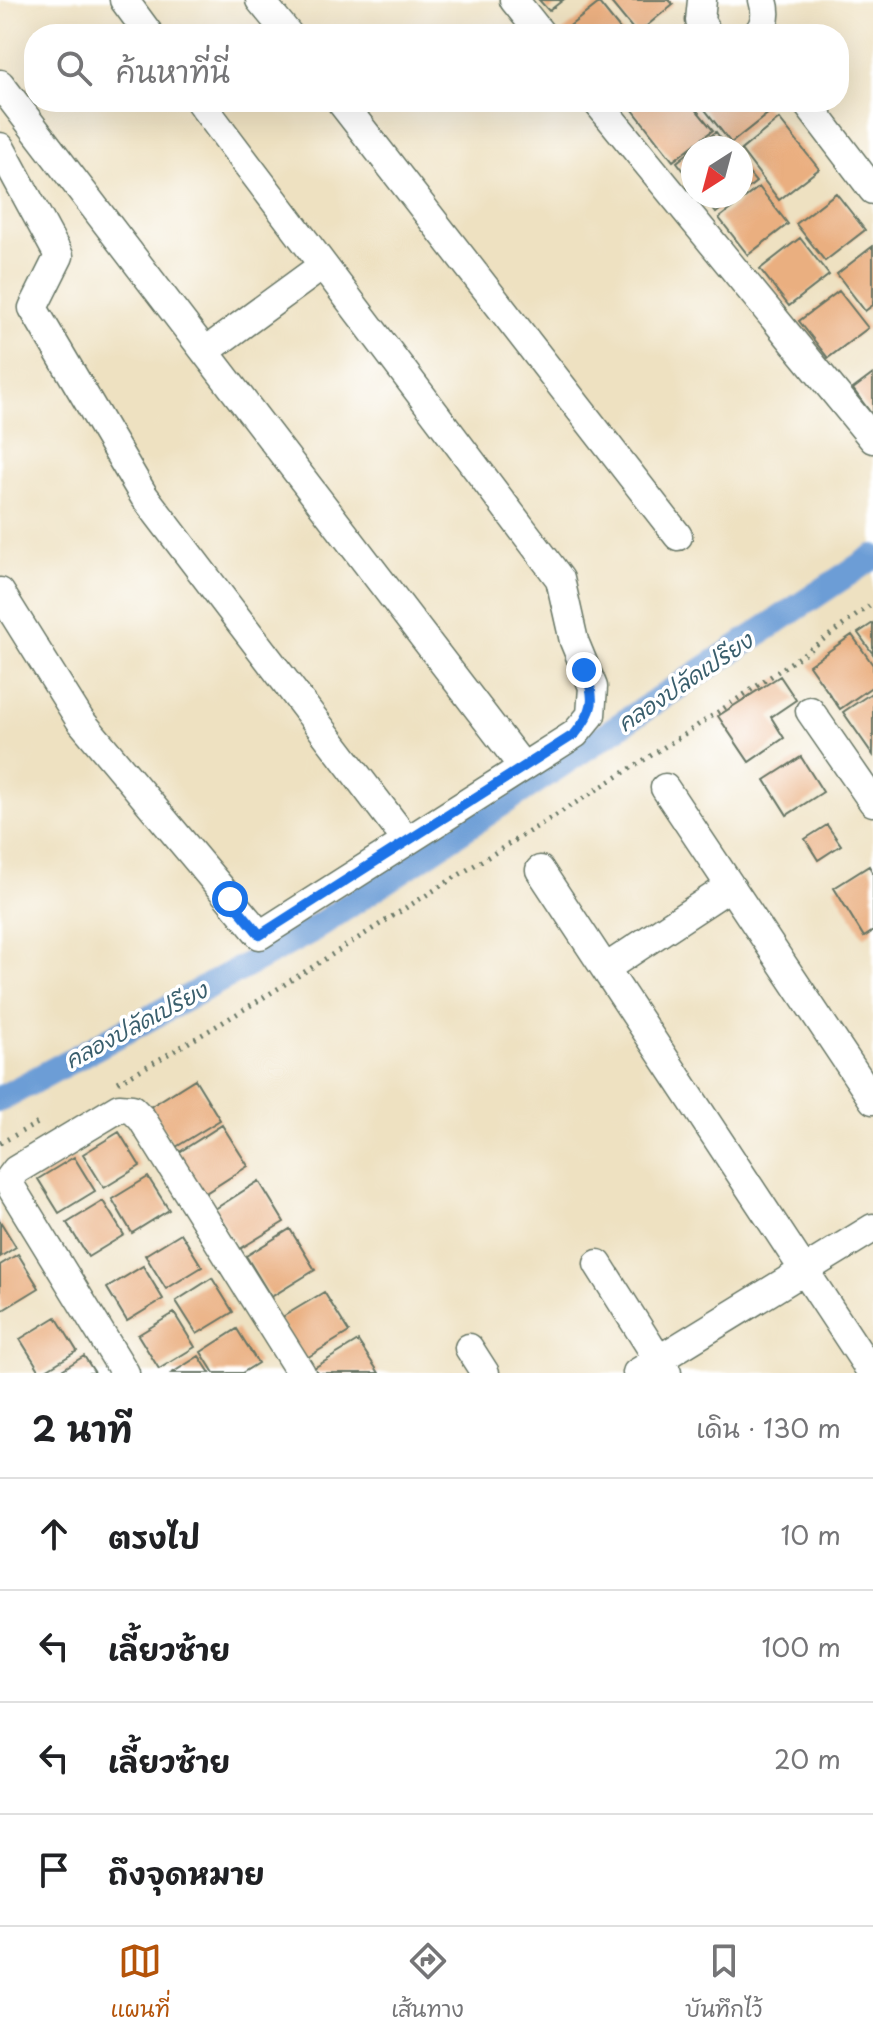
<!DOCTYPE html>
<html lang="th">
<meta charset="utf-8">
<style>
body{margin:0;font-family:"Playpen Sans","Playpen Sans Thai",sans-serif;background:#f6f6f6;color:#202124}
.compass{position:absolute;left:681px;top:136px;width:72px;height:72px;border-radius:50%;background:#fff;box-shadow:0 8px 32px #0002;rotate:216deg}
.stop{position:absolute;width:24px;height:24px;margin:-18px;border:6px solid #1a73e8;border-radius:50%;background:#fff}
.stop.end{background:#1a73e8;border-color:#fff;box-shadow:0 2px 8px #0008}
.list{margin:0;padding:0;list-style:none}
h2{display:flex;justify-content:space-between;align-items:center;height:104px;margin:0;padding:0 32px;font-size:34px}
h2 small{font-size:26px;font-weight:400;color:#757577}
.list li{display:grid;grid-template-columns:52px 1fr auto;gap:24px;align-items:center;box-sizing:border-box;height:112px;padding:0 32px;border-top:2px solid #e0e0e0}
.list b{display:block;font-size:30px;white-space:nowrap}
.list em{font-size:26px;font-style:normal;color:#757577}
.icon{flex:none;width:44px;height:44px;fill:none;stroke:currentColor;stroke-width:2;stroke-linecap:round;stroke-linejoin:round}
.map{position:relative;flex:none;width:873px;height:1373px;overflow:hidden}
.search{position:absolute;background:#fff;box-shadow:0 8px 32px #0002;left:24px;right:24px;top:24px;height:88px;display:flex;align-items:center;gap:20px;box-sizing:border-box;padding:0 28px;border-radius:32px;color:#757577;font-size:30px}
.sheet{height:552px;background:#fff}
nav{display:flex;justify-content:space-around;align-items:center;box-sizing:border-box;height:112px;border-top:2px solid #e0e0e0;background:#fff;font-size:22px;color:#757577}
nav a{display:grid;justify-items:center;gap:4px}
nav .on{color:#b45309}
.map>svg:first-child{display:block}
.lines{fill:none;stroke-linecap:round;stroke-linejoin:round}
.canal{stroke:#6c9dd6;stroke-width:26}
.building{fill:#eaaf80}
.minor-casing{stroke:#677665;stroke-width:31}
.path{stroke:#677665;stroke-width:5;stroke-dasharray:2 6;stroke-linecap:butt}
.minor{stroke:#fff;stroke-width:28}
.route{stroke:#1a73e8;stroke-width:10}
.labels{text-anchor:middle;stroke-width:7;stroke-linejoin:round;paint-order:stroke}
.water-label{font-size:22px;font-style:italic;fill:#3a5f6d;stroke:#fff}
</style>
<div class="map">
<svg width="873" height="1373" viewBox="0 0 873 1373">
<rect width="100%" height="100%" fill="#fff"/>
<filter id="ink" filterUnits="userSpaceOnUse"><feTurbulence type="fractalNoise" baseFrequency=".0125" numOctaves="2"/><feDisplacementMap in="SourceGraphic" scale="16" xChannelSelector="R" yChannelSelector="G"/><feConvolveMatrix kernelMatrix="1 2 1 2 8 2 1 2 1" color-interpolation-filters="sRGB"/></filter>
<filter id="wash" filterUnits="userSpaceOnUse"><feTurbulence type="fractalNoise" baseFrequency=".006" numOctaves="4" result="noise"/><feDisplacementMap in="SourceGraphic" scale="32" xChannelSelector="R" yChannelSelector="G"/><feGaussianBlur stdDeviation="1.8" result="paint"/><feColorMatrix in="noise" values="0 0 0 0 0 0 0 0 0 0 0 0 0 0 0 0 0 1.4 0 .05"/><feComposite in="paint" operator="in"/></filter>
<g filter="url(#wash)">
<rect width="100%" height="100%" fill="#eee1c1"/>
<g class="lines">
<path class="canal" d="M0,1099L312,930L873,557"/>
</g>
<g id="blocks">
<path class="building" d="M539,0H563L549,11Z
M609,0H669L673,4L637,34Z
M599,3L624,34H564L562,32Z
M643,102H690L713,130L673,161L633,110Z
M699,102H762L770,112L731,143Z
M779,119L819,169L779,200L741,150Z
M716,132L728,148H695Z
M693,149V183L677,162Z
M741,164L756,182L741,194Z
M759,187L788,224L748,255L719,218Z
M836,193L865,230L825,261L796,224Z
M703,196H738L716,213Z
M800,238L829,275L789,306L760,269Z
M873,246V305L865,311L837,274Z
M839,291L868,328L828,358L799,321Z
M873,374V416L853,389Z
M873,623V654L858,633Z
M852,635L873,665V686L840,709L809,665Z
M780,676L796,700L771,717L784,738L749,762L718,716Z
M873,692V755L843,712Z
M801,757L823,792L787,815L765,780Z
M827,825L841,845L818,860L805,839Z
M869,866L873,873V931L864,937L834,888Z
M195,1079L220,1120L176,1147L150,1107Z
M222,1125L248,1166L204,1194L178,1153Z
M119,1132L140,1166L104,1188L83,1154Z
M74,1157L95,1191L59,1213L38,1179Z
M148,1177L169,1210L132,1233L112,1199Z
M259,1181L284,1222L240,1249L215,1209Z
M103,1201L124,1235L88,1257L67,1223Z
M0,1221L16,1247L0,1257Z
M290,1229L315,1270L271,1297L246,1256Z
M181,1233L202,1267L166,1289L145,1255Z
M18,1254L39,1288L3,1310L0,1306V1265Z
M143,1266L163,1299L127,1321L107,1288Z
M212,1278L233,1312L197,1334L176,1301Z
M324,1292L349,1332L305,1359L279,1319Z
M174,1313L195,1347L159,1369L138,1335Z
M56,1317L77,1351L41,1373L20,1339Z
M237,1329L258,1363L242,1373H214L201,1352Z
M358,1341L379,1373H318L314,1368Z
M84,1356L95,1373H57Z
M199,1356L210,1373H172Z"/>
</g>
</g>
<g filter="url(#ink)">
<use href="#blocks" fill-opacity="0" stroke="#677665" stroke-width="2"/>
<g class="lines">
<defs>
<path id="minor" d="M124,0L149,34
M260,0L288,34
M514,0L541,34
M702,0L700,21L708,34
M757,34C766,24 767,13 763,0
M0,84L523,767
M341,102L678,536
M597,102L873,439
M806,102L873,190
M0,147L59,256L33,308L144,496L407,841
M206,351L322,266
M0,592L80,720L260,935L575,734L591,715L593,687L574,641L560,579L200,102
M810,711L873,802
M665,788L873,1100
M540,870L872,1373
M606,968L729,887
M598,1264L667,1373
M469,1348L485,1373
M125,1373L11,1187L10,1178L16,1170L119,1108L132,1109L142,1119L301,1373
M637,1373L873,1228"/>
</defs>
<use href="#minor" class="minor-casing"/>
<path class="path" d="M118,1082C232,1021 339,949 449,881C593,792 738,705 873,603
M0,1143L38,1123"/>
<use href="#minor" class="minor"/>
</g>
</g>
<g class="lines" filter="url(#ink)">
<path class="route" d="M230,899L260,935L575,734C594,711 597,698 584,670"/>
</g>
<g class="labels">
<g class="water-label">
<text transform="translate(685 682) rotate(-34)" y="8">คลองปลัดเปรียง</text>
<text transform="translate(136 1025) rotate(-28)" y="8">คลองปลัดเปรียง</text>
</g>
</g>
</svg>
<svg class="compass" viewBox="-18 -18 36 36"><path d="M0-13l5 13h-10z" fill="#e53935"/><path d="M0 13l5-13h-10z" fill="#757577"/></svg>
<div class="stop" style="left:230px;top:899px"></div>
<div class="stop end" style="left:584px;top:670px"></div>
<div class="search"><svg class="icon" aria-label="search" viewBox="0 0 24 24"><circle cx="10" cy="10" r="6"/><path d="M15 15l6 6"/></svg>ค้นหาที่นี่</div>
</div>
<section class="sheet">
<h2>2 นาที<small>เดิน · 130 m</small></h2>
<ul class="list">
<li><svg class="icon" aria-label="ahead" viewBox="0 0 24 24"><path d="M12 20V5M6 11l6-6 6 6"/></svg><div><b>ตรงไป</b></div><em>10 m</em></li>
<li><svg class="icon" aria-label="left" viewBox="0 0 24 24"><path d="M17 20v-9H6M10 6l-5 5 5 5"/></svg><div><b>เลี้ยวซ้าย</b></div><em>100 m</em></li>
<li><svg class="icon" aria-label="left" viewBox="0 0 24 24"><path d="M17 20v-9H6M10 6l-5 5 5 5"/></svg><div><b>เลี้ยวซ้าย</b></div><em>20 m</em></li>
<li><svg class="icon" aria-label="arrive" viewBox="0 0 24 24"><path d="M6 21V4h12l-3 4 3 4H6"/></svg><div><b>ถึงจุดหมาย</b></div></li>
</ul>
</section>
<nav>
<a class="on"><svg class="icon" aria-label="map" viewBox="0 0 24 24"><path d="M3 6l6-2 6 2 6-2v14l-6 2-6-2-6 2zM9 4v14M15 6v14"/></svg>แผนที่</a>
<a><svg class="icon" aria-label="directions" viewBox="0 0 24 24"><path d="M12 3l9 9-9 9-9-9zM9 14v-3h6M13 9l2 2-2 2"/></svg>เส้นทาง</a>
<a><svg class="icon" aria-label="saved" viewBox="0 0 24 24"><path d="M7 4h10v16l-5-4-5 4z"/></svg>บันทึกไว้</a>
</nav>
